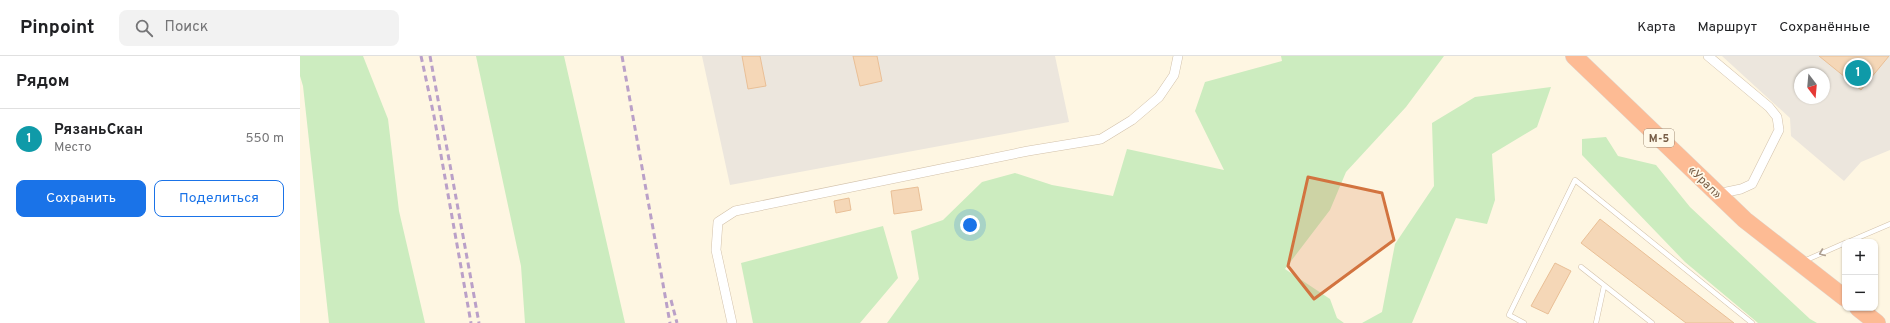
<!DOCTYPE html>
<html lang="ru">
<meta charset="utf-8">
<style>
body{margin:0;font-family:Overpass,sans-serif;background:#f2f2f2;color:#202124}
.controls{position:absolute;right:12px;bottom:12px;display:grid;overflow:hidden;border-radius:8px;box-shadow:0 1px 3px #0004}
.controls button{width:36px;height:36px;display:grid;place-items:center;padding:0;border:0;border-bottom:1px solid #e0e0e0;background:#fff;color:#202124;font:20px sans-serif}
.compass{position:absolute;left:1494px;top:12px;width:36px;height:36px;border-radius:50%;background:#fff;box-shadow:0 1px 3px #0004;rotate:164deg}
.you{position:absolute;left:670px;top:169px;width:14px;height:14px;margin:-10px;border:3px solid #fff;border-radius:50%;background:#1a73e8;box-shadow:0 0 0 6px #1a73e833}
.badge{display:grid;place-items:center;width:26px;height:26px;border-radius:50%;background:#1a73e8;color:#fff;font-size:13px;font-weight:700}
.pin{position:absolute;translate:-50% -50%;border:2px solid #fff;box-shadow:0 1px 4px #0006}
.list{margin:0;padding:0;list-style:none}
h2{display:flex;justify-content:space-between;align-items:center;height:52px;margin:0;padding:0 16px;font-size:17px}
h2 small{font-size:13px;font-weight:400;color:#757577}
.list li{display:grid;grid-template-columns:26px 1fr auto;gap:12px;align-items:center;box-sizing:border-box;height:60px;padding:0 16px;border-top:1px solid #e0e0e0}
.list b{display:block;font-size:15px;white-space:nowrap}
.list p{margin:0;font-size:13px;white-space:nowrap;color:#757577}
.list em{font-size:13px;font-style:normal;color:#757577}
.actions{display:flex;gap:8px;padding:12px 16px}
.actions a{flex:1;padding:9px 0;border:1px solid #1a73e8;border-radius:8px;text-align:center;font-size:14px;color:#1a73e8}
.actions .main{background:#1a73e8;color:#fff}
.icon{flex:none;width:22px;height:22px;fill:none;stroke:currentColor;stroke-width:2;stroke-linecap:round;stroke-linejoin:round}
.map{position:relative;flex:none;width:1590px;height:267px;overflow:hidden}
header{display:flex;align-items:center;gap:24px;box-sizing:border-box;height:56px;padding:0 20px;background:#fff;border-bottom:1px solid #e0e0e0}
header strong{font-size:19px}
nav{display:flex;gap:22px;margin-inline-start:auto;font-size:14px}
.search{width:280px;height:36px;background:#f2f2f2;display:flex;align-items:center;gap:10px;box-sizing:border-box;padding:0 14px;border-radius:8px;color:#757577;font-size:15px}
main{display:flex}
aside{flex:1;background:#fff}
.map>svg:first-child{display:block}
.industrial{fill:#ece6dd;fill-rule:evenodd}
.green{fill:#ccecbf}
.building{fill:#f5d7b7;stroke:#e9bf96}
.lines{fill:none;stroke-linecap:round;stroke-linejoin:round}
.lane-casing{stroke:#d2c1aa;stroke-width:5.5}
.street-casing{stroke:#d2c1aa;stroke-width:10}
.highway-casing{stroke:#ded8d3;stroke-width:18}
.lane{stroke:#fff;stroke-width:4.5}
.street{stroke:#fff;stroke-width:9}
.highway{stroke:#fdbb94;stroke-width:17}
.rail{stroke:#baa0c8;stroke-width:3;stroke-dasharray:6 4;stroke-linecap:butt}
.oneway{stroke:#ad9e90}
.marked{fill:#d2733f;fill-opacity:0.2;stroke:#d2733f;stroke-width:3;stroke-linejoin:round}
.labels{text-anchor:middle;stroke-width:3.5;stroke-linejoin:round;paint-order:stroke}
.shield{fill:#fff9e9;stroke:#a08c77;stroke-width:1}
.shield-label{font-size:11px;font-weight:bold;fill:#775d46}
.street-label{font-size:12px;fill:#775d46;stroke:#fff9e9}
</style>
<header>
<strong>Pinpoint</strong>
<div class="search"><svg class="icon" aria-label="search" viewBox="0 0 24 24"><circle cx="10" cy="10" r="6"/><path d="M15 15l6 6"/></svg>Поиск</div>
<nav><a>Карта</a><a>Маршрут</a><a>Сохранённые</a></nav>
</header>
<main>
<aside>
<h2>Рядом<small></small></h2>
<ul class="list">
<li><span class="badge" style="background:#0f9aa8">1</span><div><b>РязаньСкан</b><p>Место</p></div><em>550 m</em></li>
</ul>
<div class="actions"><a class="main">Сохранить</a><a>Поделиться</a></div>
</aside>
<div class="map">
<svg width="1590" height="267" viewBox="0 0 1590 267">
<rect width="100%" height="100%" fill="#fef6e2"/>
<path class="industrial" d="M402,0H755L769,66L430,129Z
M1422,0H1590V94L1561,106L1544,125L1491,80L1490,62ZM1500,18H1524V42H1500Z"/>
<path class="green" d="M0,0H63L88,63L99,155L125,267H29L3,30L0,20Z
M176,0H264L325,267H225L221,210Z
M981,0H1144L1106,51L1046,116L1030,154L985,213L1030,243L1037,262L1044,267H587L619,223L611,175L643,164L682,126L715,117L752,129L813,140L827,93L924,114L895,55L905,26L982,5Z
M1251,31L1237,71L1192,98L1195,144L1187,168L1156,162L1112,267H1062L1082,256L1095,188L1134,130L1132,67L1175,41Z
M1306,81L1318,100L1356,109L1390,151L1510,263L1517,267H1458L1385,206L1282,99V83Z
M583,170L598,222L560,267H453L441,207Z"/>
<path class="building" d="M442,0H460L466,30L448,33Z
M553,0H577L582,25L560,30Z
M1519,0H1589L1561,34Z
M618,131L622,154L594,158L591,135Z
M549,142L551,154L536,157L534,145Z
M1300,163L1408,247L1434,267H1386L1281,187Z
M1255,207L1271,215L1248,258L1231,250Z"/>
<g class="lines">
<defs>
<path id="lane" d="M1548,186L1590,168
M1504,205L1545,187
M1281,211L1352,267
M1224,267L1209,259L1275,124L1452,267
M1296,267L1304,230"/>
<path id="street" d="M1408,0L1469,51L1477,61L1479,74L1452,128L1441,133L1417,138
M432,267L416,194L418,166L435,155L728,95L801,83L832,64L859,41L874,19L878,0"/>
<path id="highway" d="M1274,0L1445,164L1545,242
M1558,252L1577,267"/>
</defs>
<use href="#lane" class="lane-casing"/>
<use href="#street" class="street-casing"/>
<use href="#highway" class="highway-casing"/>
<use href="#lane" class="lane"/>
<use href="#street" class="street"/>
<use href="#highway" class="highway"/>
<path class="rail" d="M121,0L134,60L171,267
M130,0L179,267
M322,0L370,267
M371,244L377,267"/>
</g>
<defs><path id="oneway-chevron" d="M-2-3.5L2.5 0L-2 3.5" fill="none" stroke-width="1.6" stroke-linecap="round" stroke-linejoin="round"/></defs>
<use class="oneway" href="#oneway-chevron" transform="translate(1522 197) rotate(157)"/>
<path class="marked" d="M1008,121L1082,137L1094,184L1014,243L988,210Z"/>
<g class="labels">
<rect class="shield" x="1344" y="73" width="30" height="18" rx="3"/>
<g class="shield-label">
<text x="1359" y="86">М-5</text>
</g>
<g class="street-label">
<text transform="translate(1405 126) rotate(44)" y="4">«Урал»</text>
</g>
</g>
</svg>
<div class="controls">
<button>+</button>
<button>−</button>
</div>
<svg class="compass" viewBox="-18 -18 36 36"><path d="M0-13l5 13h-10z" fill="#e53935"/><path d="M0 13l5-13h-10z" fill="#757577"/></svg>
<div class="you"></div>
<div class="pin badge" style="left:1558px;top:17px;background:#0f9aa8">1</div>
</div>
</main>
